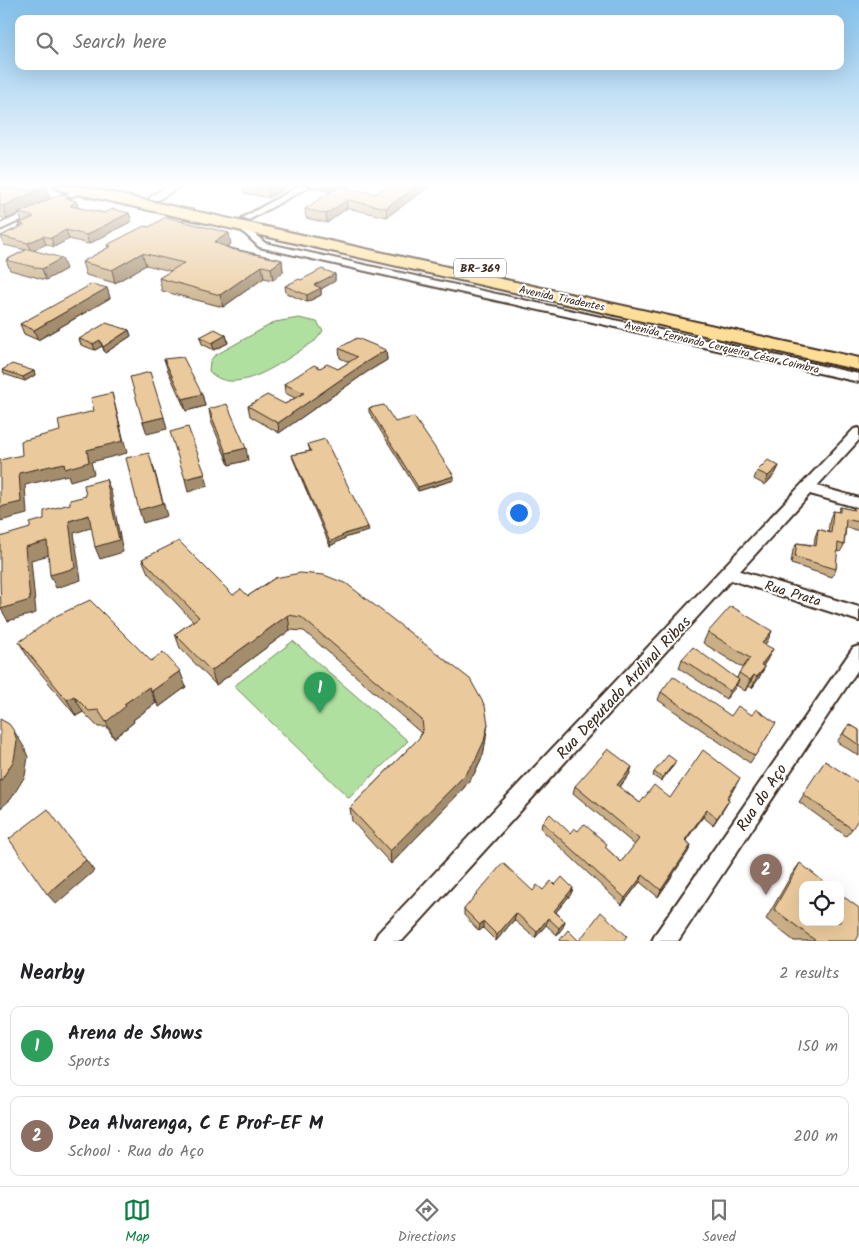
<!DOCTYPE html>
<meta charset="utf-8">
<style>
body{margin:0;font-family:Kalam,sans-serif;background:#f2f2f2;color:#202124}
.controls{position:absolute;right:15px;bottom:15px;display:grid;overflow:hidden;border-radius:10px;box-shadow:0 5px 20px #0002}
.controls button{width:45px;height:45px;display:grid;place-items:center;padding:0;border:0;border-bottom:1px solid #e0e0e0;background:#fff;color:#202124;font:25px sans-serif}
.you{position:absolute;left:518px;top:512px;width:18px;height:18px;margin:-12px;border:4px solid #fff;border-radius:50%;background:#1a73e8;box-shadow:0 0 0 8px #1a73e833}
.badge{display:grid;place-items:center;width:32px;height:32px;border-radius:50%;background:#0b8043;color:#fff;font-size:16px;font-weight:700}
.pin{position:absolute;translate:-50% -41px;filter:drop-shadow(0 1px 2px #0008)}
.pin::after{content:'';position:absolute;top:26px;width:18px;height:15px;background:inherit;clip-path:polygon(0 0,100% 0,50% 100%)}
.list{margin:0;padding:0;list-style:none}
h2{display:flex;justify-content:space-between;align-items:center;height:65px;margin:0;padding:0 20px;font-size:21px}
h2 small{font-size:16px;font-weight:400;color:#757577}
.list li{display:grid;grid-template-columns:32px 1fr auto;gap:15px;align-items:center;box-sizing:border-box;height:80px;margin:0 10px 10px;padding:0 10px;border:1px solid #e0e0e0;border-radius:10px}
.list b{display:block;font-size:19px;white-space:nowrap}
.list p{margin:0;font-size:16px;white-space:nowrap;color:#757577}
.list em{font-size:16px;font-style:normal;color:#757577}
.icon{flex:none;width:28px;height:28px;fill:none;stroke:currentColor;stroke-width:2;stroke-linecap:round;stroke-linejoin:round}
.map{position:relative;flex:none;width:859px;height:941px;overflow:hidden}
.search{position:absolute;background:#fff;box-shadow:0 5px 20px #0002;left:15px;right:15px;top:15px;height:55px;display:flex;align-items:center;gap:12px;box-sizing:border-box;padding:0 18px;border-radius:10px;color:#757577;font-size:19px}
.sheet{height:245px;background:#fff}
nav{display:flex;justify-content:space-around;align-items:center;box-sizing:border-box;height:70px;border-top:1px solid #e0e0e0;background:#fff;font-size:14px;color:#757577}
nav a{display:grid;justify-items:center;gap:2px}
nav .on{color:#0b8043}
.map>svg:first-child{display:block}
.green{fill:#b0e0a0;stroke:#76855f}
.lines{fill:none;stroke-linecap:round;stroke-linejoin:round}
.street-casing{stroke:#3b2a1e;stroke-width:4}
.secondary-casing{stroke:#3b2a1e;stroke-width:3}
.highway-casing{stroke:#3b2a1e;stroke-width:4}
.street{fill:#fff;fill-rule:evenodd}
.secondary{fill:#fff;fill-rule:evenodd}
.highway{fill:#fedd96;fill-rule:evenodd}
.wall{fill:#c9ae86;stroke:#3b2a1e}
.shaded-wall{fill:#a48d6d;stroke:#3b2a1e}
.building{fill:#eaca9c;stroke:#3b2a1e}
.labels{text-anchor:middle;stroke-width:4;stroke-linejoin:round;paint-order:stroke}
.far-street-label{font-size:11px;fill:#3b2a1e;stroke:#fff}
.shield{fill:#fff;stroke:#766a62;stroke-width:1}
.shield-label{font-size:12px;font-weight:bold;fill:#3b2a1e}
.street-label{font-size:14px;fill:#3b2a1e;stroke:#fff}
.near-street-label{font-size:16px;fill:#3b2a1e;stroke:#fff}
</style>
<div class="map">
<svg width="859" height="941" viewBox="0 0 859 941">
<rect width="100%" height="100%" fill="#fff"/>
<filter id="ink" filterUnits="userSpaceOnUse"><feTurbulence type="fractalNoise" baseFrequency=".02" numOctaves="2"/><feDisplacementMap in="SourceGraphic" scale="10" xChannelSelector="R" yChannelSelector="G"/><feConvolveMatrix kernelMatrix="1 2 1 2 8 2 1 2 1" color-interpolation-filters="sRGB"/></filter>
<g filter="url(#ink)">
<path class="green" d="M299,318L317,322L323,331L315,341C290,356 236,401 209,371L210,361L214,356L275,322Z
M293,641L408,741L349,798L234,686Z"/>
<g class="lines">
<defs>
<path id="street" d="M299,186H310L249,220L242,218Z
M77,189L84,191L0,230V224Z
M243,224L265,243L859,374V382L259,247L240,229L239,227Z
M859,428V440L817,486L859,498V508L810,494L740,571L859,607V621L731,580L402,941H374L378,933L801,485L854,429Z
M859,646V668L678,941H652L656,933L853,648Z"/>
<path id="secondary" d="M168,186H181L159,200H151L149,198L151,196Z"/>
<path id="highway" d="M53,186H81L859,358V370L60,190Z"/>
</defs>
<use href="#street" class="street-casing"/>
<use href="#secondary" class="secondary-casing"/>
<use href="#highway" class="highway-casing"/>
<use href="#street" class="street"/>
<use href="#secondary" class="secondary"/>
<use href="#highway" class="highway"/>
</g>
<path class="wall" d="M243,186H288L269,198L244,193Z
M311,186H350L348,188L376,194L387,186V217L347,208L327,223L306,218L305,209L331,192L311,188Z
M0,187L50,199L70,196L71,199L78,208L104,213H129L132,221L89,244L69,239L54,247L46,244L33,251L66,269L46,280L10,270L6,260L26,250L4,245L1,236L20,226L19,224L22,222L19,213L7,219L0,217Z
M231,244L227,247L282,260L283,272L273,280L264,278L223,307L162,291L159,278L171,271L146,265L115,283L86,275L82,262L108,248L107,245Z
M335,274V281L321,289V295L307,302L286,293L285,286L301,280Z
M107,288L110,298L38,340L24,334L20,324Z
M129,330L131,336L105,353L102,346L95,350L81,345L79,339Z
M226,335L228,343L214,350L202,344L200,337Z
M339,348L386,350L387,360L367,372L279,433L250,416L248,406L285,404L295,398L285,393L284,384L320,368L338,369L349,362L340,358Z
M164,359L202,394L205,406L186,411L168,371Z
M2,370L34,371L35,375L25,381L4,374Z
M369,408L395,422L454,480L418,491L369,412Z
M209,409L248,460L229,465L211,421Z
M308,444L368,527L369,531L347,537L330,546L293,459L292,455L310,451Z
M779,466L775,474L765,485L754,479L757,471Z
M840,507L852,510L854,507L859,508V531L846,527L844,545L840,552L837,551L836,569L832,577L791,564L793,550L797,543L814,545L815,537L818,529L828,532L830,518L833,511L838,512Z
M142,559L233,595L248,596L275,578L486,738L483,755L474,774L463,789L391,864L352,821L350,808L420,737L421,733L304,631L290,630L216,685L180,648L175,634L193,621L148,573Z
M772,631L765,644L767,660L763,666L759,678L752,688L749,686L745,691L736,685L726,699L679,668L682,659L737,678L739,673L743,668L703,643L708,632Z
M19,642L151,661L186,687L159,707L156,703L133,720L134,722L114,738L107,727H98L83,712L76,716L29,659Z
M661,692L731,716L752,715L771,731L750,763L658,700Z
M849,724L859,730V756L837,742Z
M825,761L852,829L846,836L799,802Z
M674,765L661,781L653,776L654,772Z
M632,767L629,775L620,787L640,803L670,798L740,778L728,799L729,800L725,807L713,825L703,817L686,840L691,845L688,852L658,897L640,882L622,905L541,829L542,822L570,833L578,831L606,848L621,862L635,845L573,793L575,786Z
M800,863L856,941H794L766,919L792,874Z
M555,885L573,888L571,894L556,912L565,921L563,927L557,935L546,925L535,938L514,920L496,941L483,928L479,931L464,915V909L543,890Z"/>
<path class="shaded-wall" d="M273,186H288L269,198L268,189Z
M418,186H430L387,217L386,208Z
M46,187L50,199L7,219L3,206Z
M70,196L72,204L76,201L79,209L73,214L66,198Z
M347,200V208L327,223L326,214Z
M129,213L132,221L89,244L86,235Z
M66,230L69,239L54,247L51,238Z
M229,233L231,244L216,254L214,242Z
M43,236L46,244L31,252L28,243Z
M142,253L146,265L115,283L112,270Z
M62,258L66,269L46,280L42,269Z
M282,260L283,272L273,280L271,268Z
M262,266L264,278L223,307L220,295Z
M335,274V281L321,289V295L307,302V295L314,285Z
M107,288L110,298L38,340L34,330Z
M129,330L131,336L105,353L103,347Z
M226,335L228,343L214,350L212,343Z
M100,340L102,346L95,350L93,344Z
M386,350L387,360L367,372L279,433L278,423L366,362Z
M34,371L35,375L25,381L23,377Z
M112,393L127,453L91,462L94,474L70,481L68,475L25,485L27,514L0,521V507L19,473L87,450Z
M202,394L205,406L186,411L183,399Z
M164,417L167,429L147,434L143,422Z
M246,448L248,460L229,465L226,453Z
M153,465L167,516L143,523L139,510Z
M779,466L775,474L765,485L768,476Z
M205,474L208,486L188,492L185,479Z
M454,476V480L418,491V487Z
M106,479L111,491L123,552L100,559L95,547Z
M89,515L94,527L74,533L81,580L56,588L50,575L69,521Z
M368,527L369,531L347,537L330,546V542L347,533Z
M47,541L53,554L31,560L36,613L8,621L1,609L25,547Z
M288,615L290,630L216,685L211,671Z
M772,631L767,642L757,654L762,643Z
M773,649L767,660L756,676L761,665Z
M765,667L759,678L752,688L757,677Z
M180,671L186,687L159,707L152,691Z
M754,675L749,686L745,691L750,680Z
M739,680L735,688L726,699L730,691Z
M149,687L156,703L133,720L134,722L114,738L106,722L124,704Z
M74,696L83,712L76,716L67,700Z
M488,724L486,738L483,755L474,774L463,789L391,864L390,851Z
M14,731L24,747L28,757L25,776L11,799L1,808L0,807V782Z
M676,761L674,765L661,781L662,778Z
M632,767L629,775L615,792L617,785Z
M729,800L725,807L713,825L717,818Z
M707,809L703,817L681,847L685,840Z
M691,845L688,852L658,897L661,890Z
M86,860L94,871L56,904L47,894Z
M643,875L640,882L622,905L625,898Z
M573,888L571,894L552,917L554,911Z
M516,913L514,920L496,941L497,935Z
M548,918L546,925L535,938L537,932Z
M483,921V928L479,931L480,925Z
M565,921L563,927L557,935L559,928Z"/>
<path class="building" d="M254,186H273L268,189Z
M339,186L376,194L387,186H418L386,208L347,200L326,214L305,209Z
M0,187L32,191L46,187L3,206L0,205Z
M61,194L70,196L66,198L76,201L70,206L104,213L113,209L129,213L86,235L66,230L51,238L43,236L28,243L1,236L24,225L19,224L34,217L19,213Z
M166,217L229,233L214,242L231,249L282,260L271,268L262,266L220,295L159,278L184,263L142,253L112,270L82,262L111,246L107,245L144,226L149,227Z
M28,249L62,258L42,269L6,260Z
M322,269L335,274L314,285L321,288L307,295L285,286L299,279L301,280Z
M92,284L107,288L34,330L20,324Z
M106,323L129,330L103,347L100,340L93,344L79,339Z
M215,329L226,335L212,343L200,337Z
M357,338L386,350L366,362L278,423L248,406L267,395L285,404L304,393L284,384L314,365L320,368L327,364L338,369L357,357L339,348Z
M183,357L202,394L183,399L164,359Z
M12,364L34,371L23,377L2,370Z
M150,372L164,417L143,422L130,377Z
M112,393L123,441L87,450L89,462L65,469L64,463L19,473L21,502L0,507V460L22,455L21,441L60,431L58,420L94,411L91,398Z
M227,404L246,448L226,453L209,409Z
M384,405L395,422L414,417L454,476L418,487L369,408Z
M188,427L205,474L185,479L170,432Z
M325,439L368,527L347,533L330,542L292,455L311,451L308,444Z
M149,453L163,503L139,510L126,458Z
M768,460L779,466L768,476L757,471Z
M106,479L119,540L95,547L89,515L69,521L75,568L50,575L47,541L25,547L30,600L1,609L0,580V537L30,528V523L44,519V511L70,504V500L86,496L84,485Z
M840,507L854,510V507L859,508V522L846,519L844,545L838,543L836,569L795,557L797,543L816,546L818,529L831,533L833,511L840,512Z
M179,541L233,595L241,589L248,596L275,578L300,573L324,575L347,584L470,679L485,706L488,724L484,741L475,761L464,776L390,851L350,808L420,737L423,728L422,720L301,617L288,615L211,671L175,634L199,617L142,559Z
M90,600L151,661L163,652L180,671L152,691L149,687L124,704L126,706L106,722L98,710L89,711L74,696L67,700L19,642L56,616Z
M731,606L772,631L762,643L773,649L761,665L765,667L757,677L754,675L750,680L739,673L750,658L708,632Z
M693,647L739,680L730,691L682,659Z
M673,676L731,716L738,706L752,715L756,709L776,723L755,756L661,692Z
M0,719L9,724L14,731L17,741L14,760L0,782Z
M849,724L859,730V745L843,734Z
M608,749L632,767L617,785L640,803L654,785L670,798L703,750L740,778L727,798L729,800L717,818L707,809L685,840L691,845L661,890L643,875L625,898L542,822L550,814L570,833L574,828L578,831L584,824L607,844L605,847L621,862L639,839L575,786Z
M668,755L676,761L662,778L654,772Z
M825,761L859,783V818L852,829L803,794Z
M48,809L86,860L47,894L9,839Z
M503,863L533,891L537,885L543,890L551,881L555,885L562,877L573,888L554,911L565,921L559,928L548,918L537,932L516,913L497,935L483,921L480,925L464,909Z
M800,863L828,885H803V922H840V894L859,908V935L856,941H816L774,909Z
M601,912L627,936L623,941H559L568,930L579,941Z"/>
</g>
<linearGradient id="sky" x2="0" y2="1"><stop stop-color="#83c0eb"/><stop offset="0.58" stop-color="#fff"/><stop offset="1" stop-color="#fff" stop-opacity="0"/></linearGradient>
<rect width="859" height="318" fill="url(#sky)"/>
<g class="labels">
<g class="far-street-label">
<text transform="translate(562 298) rotate(12)" y="4">Avenida Tiradentes</text>
<text transform="translate(722 347) rotate(13)" y="4">Avenida Fernando Cerqueira César Coimbra</text>
</g>
<rect class="shield" x="454" y="258.5" width="52" height="19" rx="4"/>
<g class="shield-label">
<text x="480" y="272">BR-369</text>
</g>
<g class="street-label">
<text transform="translate(793 593) rotate(17)" y="5">Rua Prata</text>
</g>
<g class="near-street-label">
<text transform="translate(623 687) rotate(-47)" y="6">Rua Deputado Ardinal Ribas</text>
<text transform="translate(761 797) rotate(-56)" y="6">Rua do Aço</text>
</g>
</g>
</svg>
<div class="controls">
<button><svg class="icon" aria-label="locate" viewBox="0 0 24 24"><circle cx="12" cy="12" r="6"/><path d="M12 2v4M12 18v4M2 12h4M18 12h4"/></svg></button>
</div>
<div class="you"></div>
<div class="pin badge" style="left:320px;top:713px;background:#2e9e5b">1</div>
<div class="pin badge" style="left:766px;top:895px;background:#8d6e63">2</div>
<div class="search"><svg class="icon" aria-label="search" viewBox="0 0 24 24"><circle cx="10" cy="10" r="6"/><path d="M15 15l6 6"/></svg>Search here</div>
</div>
<section class="sheet">
<h2>Nearby<small>2 results</small></h2>
<ul class="list">
<li><span class="badge" style="background:#2e9e5b">1</span><div><b>Arena de Shows</b><p>Sports</p></div><em>150 m</em></li>
<li><span class="badge" style="background:#8d6e63">2</span><div><b>Dea Alvarenga, C E Prof-EF M</b><p>School · Rua do Aço</p></div><em>200 m</em></li>
</ul>
</section>
<nav>
<a class="on"><svg class="icon" aria-label="map" viewBox="0 0 24 24"><path d="M3 6l6-2 6 2 6-2v14l-6 2-6-2-6 2zM9 4v14M15 6v14"/></svg>Map</a>
<a><svg class="icon" aria-label="directions" viewBox="0 0 24 24"><path d="M12 3l9 9-9 9-9-9zM9 14v-3h6M13 9l2 2-2 2"/></svg>Directions</a>
<a><svg class="icon" aria-label="saved" viewBox="0 0 24 24"><path d="M7 4h10v16l-5-4-5 4z"/></svg>Saved</a>
</nav>
